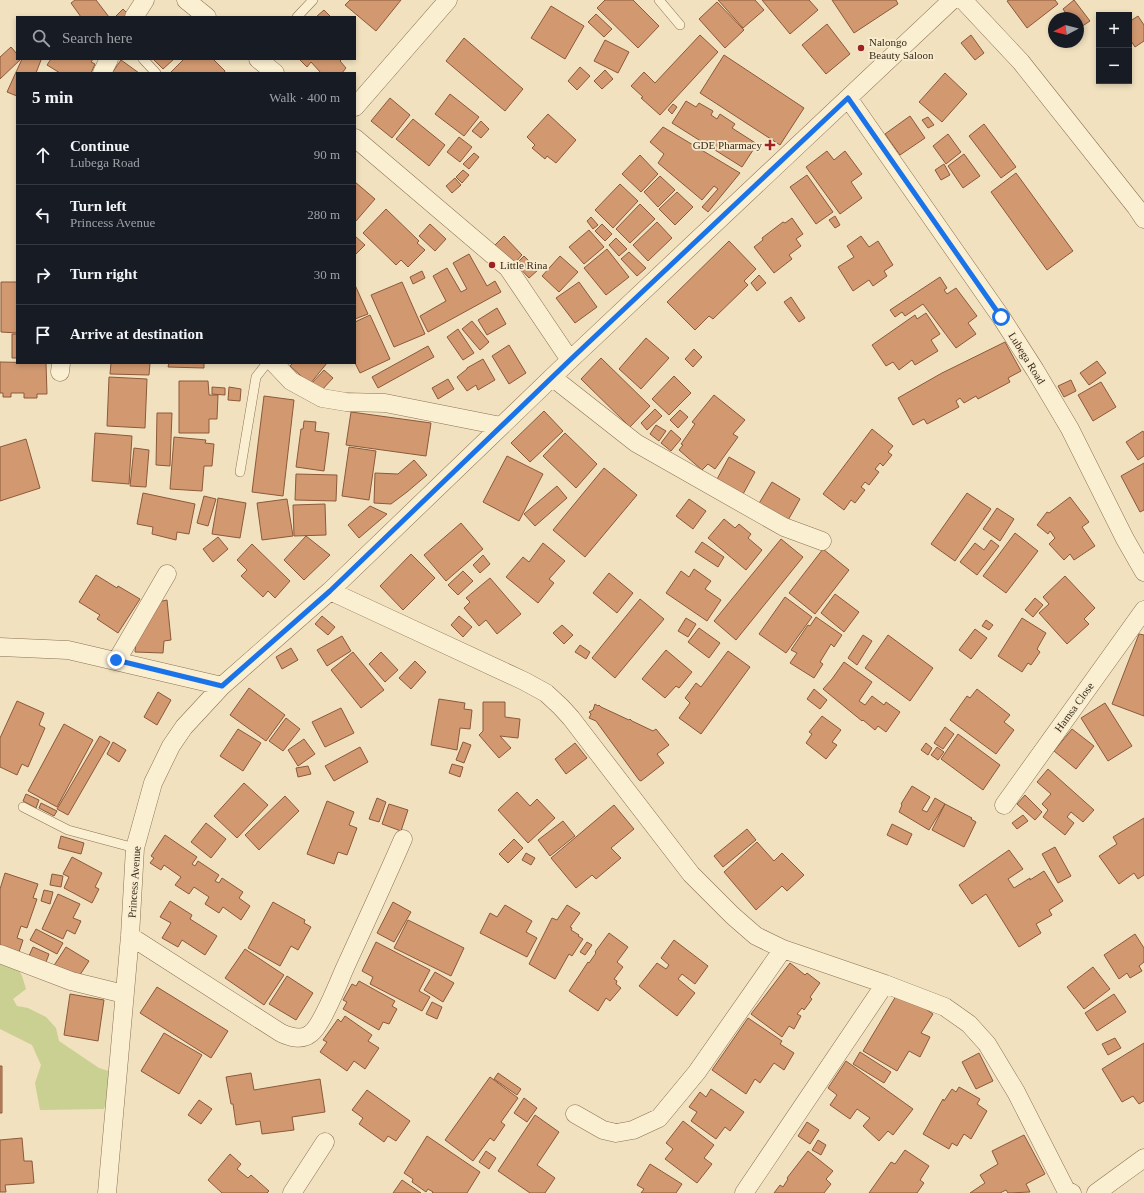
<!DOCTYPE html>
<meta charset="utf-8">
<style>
body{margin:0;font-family:"Times New Roman",serif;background:#20242c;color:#f1f3f6}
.controls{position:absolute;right:12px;top:12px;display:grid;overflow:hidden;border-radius:0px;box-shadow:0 2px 6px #0003}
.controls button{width:36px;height:36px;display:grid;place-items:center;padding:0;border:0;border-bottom:1px solid #363941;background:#171b24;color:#f1f3f6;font:20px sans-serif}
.compass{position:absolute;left:1048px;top:12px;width:36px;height:36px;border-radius:50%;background:#171b24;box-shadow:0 2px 6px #0003;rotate:263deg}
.stop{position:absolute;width:12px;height:12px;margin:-9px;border:3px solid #1a73e8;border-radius:50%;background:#fff}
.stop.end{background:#1a73e8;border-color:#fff;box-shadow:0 1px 4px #0008}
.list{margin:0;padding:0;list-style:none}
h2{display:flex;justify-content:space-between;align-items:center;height:52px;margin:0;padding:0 16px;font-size:17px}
h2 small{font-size:13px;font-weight:400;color:#9ea1a6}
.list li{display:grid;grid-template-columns:26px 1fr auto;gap:12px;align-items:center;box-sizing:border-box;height:60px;padding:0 16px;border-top:1px solid #363941}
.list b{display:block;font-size:15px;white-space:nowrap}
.list p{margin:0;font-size:13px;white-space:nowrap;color:#9ea1a6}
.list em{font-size:13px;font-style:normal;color:#9ea1a6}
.icon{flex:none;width:22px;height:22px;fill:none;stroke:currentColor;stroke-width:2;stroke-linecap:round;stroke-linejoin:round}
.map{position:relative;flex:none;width:1144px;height:1193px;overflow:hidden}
.search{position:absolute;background:#171b24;box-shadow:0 2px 6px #0003;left:16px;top:16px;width:340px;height:44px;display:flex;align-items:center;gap:10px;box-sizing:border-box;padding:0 14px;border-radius:0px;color:#9ea1a6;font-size:15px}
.panel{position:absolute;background:#171b24;box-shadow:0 2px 6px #0003;left:16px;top:72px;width:340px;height:292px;border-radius:0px}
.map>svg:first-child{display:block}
.green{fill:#c9d092}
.building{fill:#d29971;stroke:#8c593a}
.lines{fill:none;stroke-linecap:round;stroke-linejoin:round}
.service-casing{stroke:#8b7156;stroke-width:10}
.minor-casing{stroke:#8b7156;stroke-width:19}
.service{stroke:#fbefd2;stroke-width:9}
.minor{stroke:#fbefd2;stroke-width:18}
.route{stroke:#1a73e8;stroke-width:5}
.poi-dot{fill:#9e2123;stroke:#f8eccf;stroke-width:1.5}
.labels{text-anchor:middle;stroke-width:3.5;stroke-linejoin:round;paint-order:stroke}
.poi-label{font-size:11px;fill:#392a1b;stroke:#f8eccf;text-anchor:start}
.street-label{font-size:11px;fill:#392a1b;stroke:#f8eccf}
</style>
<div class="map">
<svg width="1144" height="1193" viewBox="0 0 1144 1193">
<rect width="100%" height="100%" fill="#f1e1bf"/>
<path class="green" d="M0,953L12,957L22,976L26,989L13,999L17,1006L28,1008L46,1017L56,1028L59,1041L99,1068L115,1073L104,1109L40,1110L35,1083L41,1065L32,1045L0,1029Z"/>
<path class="building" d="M75,0H96L109,17H81L71,3Z
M350,0H401L376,31L345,5Z
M605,0H633L659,26L638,48L597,8Z
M718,0H755L764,10L743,28Z
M762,0H809L818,10L790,34Z
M832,0H896L898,4L854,33Z
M1009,0H1055L1058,4L1027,28L1007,1Z
M1074,0L1090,21L1078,29V18H1069L1063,9Z
M717,2L744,30L725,48L699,19Z
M551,6L584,26L565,59L531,38Z
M123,9L129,15L126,17H115Z
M324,10L331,17H316Z
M596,14L612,29L604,37L588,22Z
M1138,16L1144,25V41L1135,47L1129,38V22Z
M827,24L850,54L826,74L802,45Z
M700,35L718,52L660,115L641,98L643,97L631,86L644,72L655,83Z
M971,35L984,53L975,60L961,43Z
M464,38L523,89L505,111L446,61Z
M605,40L629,52L618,73L594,61Z
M11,47L17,54V59H21L0,79V57Z
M724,55L804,108L780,145L700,93Z
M22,59H38L41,60L36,73H17V96L7,92Z
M51,59H93L91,62L95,64L91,73H60L47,65Z
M153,59H174L163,69Z
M184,59H213L225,71L224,73H170Z
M299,59H342L340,61L346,68L342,73H321L311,62L307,67Z
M121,60L139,73H112Z
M580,67L590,76L577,90L568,81Z
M605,70L613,79L602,89L594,81Z
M945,73L967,94L942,122L919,102Z
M450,94L479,117L464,136L435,114Z
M390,98L410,115L392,138L371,121Z
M686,101L696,107L699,103L713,111L711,115L717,119L720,114L735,124L732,128L757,144L742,167L672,123Z
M673,104L677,107L672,114L668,110Z
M548,114L576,140L556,163L547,156L545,159L532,148L535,145L527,137Z
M910,116L925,138L900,155L885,134Z
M928,117L934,125L928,128L922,120Z
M413,119L445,145L429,166L396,139Z
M481,121L489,129L481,138L472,131Z
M984,124L1016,167L1001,178L969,136Z
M663,127L740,173L708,212L702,207L718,189L714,186L702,200L658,163L664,154L650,142Z
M948,134L961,152L946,164L933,146Z
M459,137L472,147L460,162L447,152Z
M827,151L834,160L845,151L862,174L851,182L862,198L840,214L806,167Z
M474,153L479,157L469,169L463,164Z
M964,154L980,176L963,188L948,166Z
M640,155L658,174L641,192L622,174Z
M944,164L950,175L941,180L935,170Z
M463,170L469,175L462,183L456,177Z
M1016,173L1073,251L1047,270L991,192Z
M807,175L833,212L816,224L790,187Z
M660,176L675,190L658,207L644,192Z
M455,178L461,185L452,193L446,186Z
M355,182L375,199L356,221L355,220Z
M620,184L638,201L613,228L595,210Z
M677,192L693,207L675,225L659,209Z
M640,204L655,219L630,243L616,229Z
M386,209L419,241L417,243L425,250L408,267L401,260L396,265L363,233Z
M835,216L840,225L835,228L829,220Z
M591,217L598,225L593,229L587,221Z
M792,218L803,234L796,239L801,246L789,255L792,259L774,273L754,247L763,240L762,238L783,222L785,223Z
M657,222L672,238L648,261L633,245Z
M430,224L446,239L435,251L419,236Z
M602,224L612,234L605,241L595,231Z
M589,230L604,247L584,264L569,247Z
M355,236L365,245L355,255Z
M504,236L522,255L514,264L495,245Z
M861,236L869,247L878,241L893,265L884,271L887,276L873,286L869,280L853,291L838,267L854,257L847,246Z
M616,238L627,249L619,256L609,245Z
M729,241L756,269L744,281L748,285L713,319L709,316L695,330L667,302Z
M607,249L629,277L606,295L584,268Z
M629,252L646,268L637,276L621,259Z
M469,254L487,286L495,281L501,292L428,332L420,316L446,301L433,276L447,268L461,292L467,289L453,263Z
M524,256L538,270L529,278L516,264Z
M560,256L578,272L559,292L542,276Z
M422,271L425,278L413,284L410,277Z
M759,275L766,283L757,291L751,283Z
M940,277L947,288L944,290L947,294L956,288L977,316L968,323L976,334L956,348L923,304L905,316L902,312L895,317L890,310Z
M1,282H17V333L1,332Z
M402,282L425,334L394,347L371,295Z
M579,282L597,307L575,323L556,298Z
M355,285L368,314L355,319Z
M791,297L805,318L799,322L784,302Z
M497,308L506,324L487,335L478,320Z
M926,313L940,334L931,340L938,351L915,365L912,360L899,370L893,362L886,366L872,345L915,315L917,319Z
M370,315L390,359L360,373L355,363V322Z
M472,321L489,342L480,350L462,329Z
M458,329L474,353L463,360L447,337Z
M12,334H17V358H12Z
M646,338L669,358L641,389L619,369Z
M1005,342L1021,371L1008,378L1010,382L978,399L976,396L964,403L960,398L956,401L959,407L927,424L924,419L913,425L898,398L942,373Z
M509,345L526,373L509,384L492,356Z
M428,346L434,357L378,388L372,377Z
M694,349L702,357L693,367L685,359Z
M601,358L650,406L630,427L581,379Z
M483,359L495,380L478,390L476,385L467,391L457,377L467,369V368Z
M1097,361L1106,373L1089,385L1080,373Z
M0,362L46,363L47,394H37V398H24V393H11V397H3V393H0Z
M111,363H150L149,375L110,374Z
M169,363H204V368L168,367Z
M293,363H327L310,384L290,366Z
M324,370L333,378L321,391L312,383Z
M674,376L691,393L669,415L652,399Z
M109,377L147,379L145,428L107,426Z
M448,379L454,389L438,399L432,388Z
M1071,380L1076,391L1064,397L1058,386Z
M179,381H208L209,395H218L217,419H209V433H179Z
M1101,382L1116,407L1093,421L1078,395Z
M212,387L225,388V395L212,394Z
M229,387L241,389L240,401L228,400Z
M714,395L745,420L733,434L738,437L715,469L708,464L702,470L679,450L683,445L681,444L695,424L692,422Z
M264,396L294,400L283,496L252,492Z
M655,409L662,416L647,430L641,423Z
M680,410L688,417L678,428L670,420Z
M544,411L563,431L530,462L511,443Z
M351,412L431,423L426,456L346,445Z
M157,413H172L170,466L156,465Z
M304,421L316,422L315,431L329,433L324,471L296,467L301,429H303Z
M656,425L666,431L659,441L650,434Z
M872,429L893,446L888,452L892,455L883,466L880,463L875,469L879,472L869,485L865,482L861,487L865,490L855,503L851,500L844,510L823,494Z
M671,430L681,439L671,451L661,443Z
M1143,431L1144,433V456L1138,460L1126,442Z
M95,433L132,436L129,484L92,481Z
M565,433L597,464L576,488L543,456Z
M174,437L206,440L205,443L214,444L212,466H204L202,491L170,489Z
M26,439L40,488L0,501V447Z
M349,447L376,451L369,500L342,496Z
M134,448L149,450L146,487L130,486Z
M507,456L543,474L519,521L483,502Z
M729,457L755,472L742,496L716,481Z
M414,460L427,475L407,492L391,504L374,503L375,473L398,474Z
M1144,463V510L1140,512L1121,476Z
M604,468L637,495L585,557L553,530Z
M296,474L337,475L336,501L295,500Z
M772,482L800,499L787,522L758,505Z
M557,486L567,498L535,526L524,514Z
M143,493L195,504L189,534L177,532L176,540L152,534L153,527L137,524Z
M967,493L991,509L955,561L931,544Z
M204,496L216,499L208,526L197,523Z
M1070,497L1089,522L1082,527L1095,546L1074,560L1070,554L1064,560L1049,544L1055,538L1050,531L1048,534L1037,525L1047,512L1049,513Z
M218,498L246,503L240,538L212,534Z
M287,499L293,536L262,540L257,503Z
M689,499L706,511L693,529L676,516Z
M325,504L326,535L294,536L293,505Z
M370,506L387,514L359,538L348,525Z
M997,508L1014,519L1000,541L983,529Z
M724,519L735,528L739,524L751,534L748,538L762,550L746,570L708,538Z
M461,523L483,549L446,581L424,555Z
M1015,533L1038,551L1006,593L983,576Z
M306,536L330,555L304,580L284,560Z
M218,537L228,549L213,562L203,549Z
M781,539L803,557L736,640L714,621Z
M991,540L999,546L977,575L960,562L975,543L984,550Z
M702,542L724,557L718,567L695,552Z
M543,543L565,561L549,579L554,583L538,603L506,577L523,557L529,562Z
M252,544L290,581L275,598L268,591L263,597L241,576L247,570L237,560Z
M823,549L849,570L815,614L789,593Z
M411,554L435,578L403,610L380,586Z
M483,555L490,564L480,573L473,565Z
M694,569L711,581L705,589L721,600L707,621L666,593L681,571L689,577Z
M463,571L473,581L458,595L448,585Z
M609,573L633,593L617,613L593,593Z
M96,575L117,588L118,586L140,599L118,633L97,619L100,615L79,602Z
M1065,576L1095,608L1084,619L1089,624L1067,644L1039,613L1049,604L1043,597Z
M490,578L521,614L497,634L486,620L479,626L464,608L470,602L466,598Z
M835,594L859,612L844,632L821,613Z
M785,597L812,617L786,653L759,634Z
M1035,598L1043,605L1033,617L1025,610Z
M640,599L664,619L615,678L592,658Z
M167,600L171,640L164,641L163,653L135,652L136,640L158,602Z
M322,616L335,627L328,635L315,624Z
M459,616L472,627L463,637L451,625Z
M816,617L842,635L834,647L831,644L820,662L823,664L814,678L790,663L797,653L791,650L808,625L810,626Z
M686,618L696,624L688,637L678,631Z
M1022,618L1046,633L1037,649L1040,652L1031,665L1028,663L1022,672L998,656Z
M986,620L993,625L989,630L982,626Z
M562,625L573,635L564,644L553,633Z
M699,628L720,643L709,658L688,642Z
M975,629L987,638L971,659L959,650Z
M1139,634L1144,635V716L1112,704Z
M863,635L872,641L857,665L848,658Z
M888,635L933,668L910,701L865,668Z
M342,636L351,651L327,666L317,650Z
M580,645L590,652L586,659L575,652Z
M291,648L298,660L282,669L276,657Z
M666,650L692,672L679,688L676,686L665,698L642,679Z
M728,651L750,667L701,734L679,718L690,703L685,698L696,683L701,687Z
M353,652L384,690L361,708L331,670Z
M381,652L398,670L385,682L369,664Z
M415,661L426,672L411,689L399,678Z
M844,662L872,682L859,701L865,705L872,696L884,705L886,702L900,712L886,732L878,726L875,730L863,720L862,721L823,689L832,679Z
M249,688L285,715L266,741L230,715Z
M814,689L827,700L820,709L807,699Z
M977,689L1010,715L1004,722L1014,730L996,754L950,720L967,696L970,698Z
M158,692L171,700L157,725L144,717Z
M439,699L465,703L464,709L472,710L470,729L460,728L457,750L431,745Z
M17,701L44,713L39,725L45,728L28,767L22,764L17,775L0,767V738Z
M483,702H505V717L520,719L518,738L500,736L511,748L499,758L479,735L483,731Z
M1105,703L1132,746L1108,761L1081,718Z
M595,704L598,706L599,705L601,707L629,720L630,719L632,721L653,731L656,729L669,745L657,754L664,763L641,781L639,780L596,721L589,718L591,714L589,712L593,710Z
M341,708L354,733L325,747L312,722Z
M822,716L841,730L832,742L837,745L826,759L806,743L812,734L809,732Z
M286,718L300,729L283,751L269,741Z
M64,724L93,740L57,807L28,791Z
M945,727L954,734L943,749L934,743Z
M238,729L261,743L243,771L220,756Z
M1072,729L1094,746L1076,769L1054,751Z
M958,734L1000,765L983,790L941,759Z
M100,736L110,742L68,815L57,809Z
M304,739L315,754L298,766L288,750Z
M113,742L126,750L119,762L107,754Z
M463,742L471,745L464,763L456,760Z
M575,743L587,758L566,774L555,759Z
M926,743L932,748L928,755L921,750Z
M360,747L368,762L334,781L325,766Z
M937,747L944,752L938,760L931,755Z
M452,764L463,767L460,777L449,773Z
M308,766L311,774L298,777L296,768Z
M1048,769L1094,810L1083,822L1071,812L1067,817L1074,823L1065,835L1043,817L1048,810L1042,804L1051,794L1037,782Z
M244,783L268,805L237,838L214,816Z
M912,786L930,797L922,810L927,812L935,798L945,804L929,830L899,812L902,805L901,804Z
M517,792L530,806L537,799L555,818L528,843L498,810Z
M26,794L39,800L36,808L23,801Z
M1025,795L1042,812L1035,820L1017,804Z
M285,796L299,811L259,850L245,835Z
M377,798L386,802L379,822L369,819Z
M327,801L354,812L349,825L357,828L347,855L338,852L334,864L307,854Z
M41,803L57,811L54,816L39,808Z
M389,804L408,810L401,831L382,824Z
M945,804L972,818L971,819L976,822L964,847L932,830Z
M614,805L634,829L611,848L621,858L596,879L592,875L576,888L551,858Z
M1023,815L1028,821L1017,829L1012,823Z
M1144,818V875L1138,879L1134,873L1119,884L1099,856L1117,844L1113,837Z
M563,821L575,836L550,856L538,840Z
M206,823L226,839L211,858L191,842Z
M892,824L912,834L907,845L887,835Z
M747,829L756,840L723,867L714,856Z
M165,835L197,857L192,864L195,866L198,861L219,875L215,881L219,883L222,878L243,892L239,898L250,906L241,920L223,907L219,913L205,904L209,897L194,887L189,894L175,885L181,877L164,865L161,870L150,863L154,858L151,856Z
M61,836L84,843L81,854L58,848Z
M514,839L523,848L508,863L499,854Z
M757,842L774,861L782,853L804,875L787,891L782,886L756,910L724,872Z
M1055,847L1071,876L1058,883L1042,854Z
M1009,850L1023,869L1008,879L1014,888L1030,878V880L1044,871L1063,901L1049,910L1052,915L1036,924L1041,933L1019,947L986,894L972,904L959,885Z
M526,853L535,858L531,865L522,860Z
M72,857L102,873L95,887L99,889L92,903L64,888L69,877L63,874Z
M5,873L38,884L33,898L37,899L27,928L21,926L17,938L23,940L17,958L0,953V889Z
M52,874L63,876L61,887L50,885Z
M44,890L53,892L50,904L41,901Z
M58,894L80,904L73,918L81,921L75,934L67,930L63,939L42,929Z
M170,901L192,915L190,919L217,936L205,955L182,940L178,947L162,938L171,923L160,917Z
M273,902L305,920L304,923L311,927L298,950L291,946L280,966L248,948Z
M393,902L411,912L394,942L377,933Z
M505,905L532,921L526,932L537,938L527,957L480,933L490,913L497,917Z
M567,905L580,913L570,927L572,928L571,930L579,935L578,936L583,939L572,956L569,954L555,979L529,964L552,918L557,920Z
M408,920L464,948L451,976L394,948Z
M36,929L63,943L57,954L30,940Z
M609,933L628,947L617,962L623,967L614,979L617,981L616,984L621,988L610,1001L606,998L598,1011L569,991L588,962L589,963L596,953L595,952Z
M1135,934L1144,948V962L1139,966L1142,971L1130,978L1127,973L1119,979L1104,955Z
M674,940L708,966L695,984L682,974L678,979L695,993L677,1016L639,986L657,963L666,969L669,965L661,958Z
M376,942L430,970L419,991L430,997L422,1011L370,984L373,977L362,971Z
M587,942L592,945L585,955L580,952Z
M33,947L49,954L45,965L28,958Z
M66,947L89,961L76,981L53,967Z
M245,949L284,975L264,1005L225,978Z
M790,963L805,975L807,973L820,983L810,997L812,999L804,1010L802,1008L797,1014L801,1016L794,1029L789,1026L782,1037L751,1014Z
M1093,967L1110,989L1084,1009L1067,987Z
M435,972L454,983L443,1002L424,990Z
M287,976L313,993L296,1020L269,1004Z
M359,981L395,1001L392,1006L397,1009L389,1024L383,1022L379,1030L343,1009L347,1002L343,1000L352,984L356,986Z
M157,987L228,1031L211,1058L140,1013Z
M899,991L933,1014L921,1033L930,1037L920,1057L909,1051L897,1071L863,1051Z
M70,994L104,1000L98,1041L64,1035Z
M1114,994L1126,1012L1097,1031L1085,1013Z
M432,1002L442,1007L437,1019L426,1014Z
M345,1016L372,1035L368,1041L379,1048L365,1069L354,1061L347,1071L320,1052L327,1042L323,1040L338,1019L341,1022Z
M748,1018L782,1041L780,1044L794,1053L784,1070L774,1063L760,1083L755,1079L746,1094L712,1070Z
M164,1033L202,1055L179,1094L141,1071Z
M1115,1038L1121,1048L1108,1055L1102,1044Z
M1144,1043V1101L1139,1104L1133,1096L1122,1102L1102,1069Z
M860,1052L891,1072L884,1083L853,1064Z
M979,1053L993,1081L976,1089L962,1062Z
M846,1061L913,1109L893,1135L888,1131L879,1141L863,1126L870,1118L857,1109L850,1119L830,1105L837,1095L828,1088Z
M0,1066H2V1113H0Z
M251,1073L254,1090L320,1079L325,1112L292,1117L294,1130L262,1134L260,1121L236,1125L233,1104H231L226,1077Z
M498,1073L521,1089L517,1095L494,1079Z
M490,1077L518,1098L501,1122L505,1125L494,1141L490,1138L473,1161L445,1140Z
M959,1087L980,1099L977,1104L987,1111L971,1139L964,1134L957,1146L952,1143L949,1149L923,1134L943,1099L944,1101L952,1089L956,1092Z
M711,1089L744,1112L730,1131L725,1127L716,1139L691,1121L697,1112L689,1107L700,1092L706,1097Z
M367,1090L410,1121L396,1141L388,1136L384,1142L359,1124L363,1118L352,1110Z
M524,1098L537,1108L527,1122L514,1113Z
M199,1100L212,1109L201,1124L188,1115Z
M535,1115L559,1132L537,1165L555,1178L545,1193H530L498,1171Z
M683,1121L714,1145L704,1158L712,1164L697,1183L665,1159L673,1149L666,1143Z
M807,1122L819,1130L810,1144L798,1136Z
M1024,1135L1045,1174L1026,1184L1030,1192L1008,1193L1006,1190L1000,1193H970L985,1183L980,1175L998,1164L992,1151Z
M427,1136L480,1172L467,1193H432L433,1192L428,1189L426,1192L412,1182L413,1179L404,1173Z
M22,1138L24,1161H32L34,1183L5,1185L6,1192H0V1140Z
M818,1140L826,1145L821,1155L812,1150Z
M905,1150L929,1166L920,1180L924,1183L917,1193H869L891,1162L895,1164Z
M486,1151L496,1158L489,1169L479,1162Z
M808,1151L833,1171L826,1179L831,1184L824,1193H774L780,1185L783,1187L788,1179L787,1178Z
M230,1154L241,1164L237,1169L248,1178L251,1175L269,1191L267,1193H222L208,1180Z
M650,1164L682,1184L676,1193H641L644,1189L637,1185Z
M402,1180L421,1193H393Z"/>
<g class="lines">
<defs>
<path id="service" d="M659,0L680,25
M297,17L313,0
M143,59L156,73
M240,472L256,377L267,363
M23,807L68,830L135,848"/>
<path id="minor" d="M186,0L207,17
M963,0L1021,62L1136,207L1144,219
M134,17L145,0
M258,59L275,73
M102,73L109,59
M848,98L1001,317L1035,370L1070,429L1125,539L1144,572
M355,107L448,0
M355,138L508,268L570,360
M274,363L291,381L322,398L346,402L385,403L501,426
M60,372L61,363
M552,377L636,443L784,527L822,541
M330,591L524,681L546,693L561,707L571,718L691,874L733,916L756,936L783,949L885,984L945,1007L969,1024L987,1044L1016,1092L1066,1190L1072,1193
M0,647L68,650L222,686
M117,660L167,574
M1004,805L1144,610
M130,936L281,1033C290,1037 301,1041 310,1034C321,1027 338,984 344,970C364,926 384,883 403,839
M0,954L71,981L124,994
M575,1114L603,1130L616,1133L633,1130L659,1118L697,1072L783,949
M107,1193L130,936L135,848L153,783L171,746L184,727L222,686L330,591L570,360L952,0
M292,1193L325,1142
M744,1193L885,984
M1096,1193L1144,1158"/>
</defs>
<use href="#service" class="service-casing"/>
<use href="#minor" class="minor-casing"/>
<use href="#service" class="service"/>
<use href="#minor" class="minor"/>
</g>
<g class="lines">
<path class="route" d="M116,660L222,686L330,591L570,360L848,98L1001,317"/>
</g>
<g class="poi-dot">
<circle cx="861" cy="48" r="4"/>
<path d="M768 139h4v4h4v4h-4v4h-4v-4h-4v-4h4z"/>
<circle cx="492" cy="265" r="4"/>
</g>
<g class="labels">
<g class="poi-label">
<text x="869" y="46">Nalongo<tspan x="869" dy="13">Beauty Saloon</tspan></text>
<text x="762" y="149" text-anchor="end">GDE Pharmacy</text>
<text x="500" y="269">Little Rina</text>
</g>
<g class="street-label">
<text transform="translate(1027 358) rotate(58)" y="4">Lubega Road</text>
<text transform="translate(1074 707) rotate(-54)" y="4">Hamsa Close</text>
<text transform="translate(134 882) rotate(-86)" y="4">Princess Avenue</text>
</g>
</g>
</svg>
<div class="controls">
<button>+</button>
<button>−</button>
</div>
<svg class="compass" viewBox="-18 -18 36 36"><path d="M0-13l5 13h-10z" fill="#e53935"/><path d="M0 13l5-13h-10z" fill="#9ea1a6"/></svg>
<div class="stop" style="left:1001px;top:317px"></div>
<div class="stop end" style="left:116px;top:660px"></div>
<div class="search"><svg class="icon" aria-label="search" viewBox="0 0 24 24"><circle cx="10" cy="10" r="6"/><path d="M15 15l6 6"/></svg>Search here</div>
<section class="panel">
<h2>5 min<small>Walk · 400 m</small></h2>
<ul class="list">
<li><svg class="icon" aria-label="ahead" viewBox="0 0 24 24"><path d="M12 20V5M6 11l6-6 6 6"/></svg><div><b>Continue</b><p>Lubega Road</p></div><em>90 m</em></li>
<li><svg class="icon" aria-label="left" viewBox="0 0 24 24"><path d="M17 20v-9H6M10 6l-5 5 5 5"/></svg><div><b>Turn left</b><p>Princess Avenue</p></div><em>280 m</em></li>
<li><svg class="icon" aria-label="right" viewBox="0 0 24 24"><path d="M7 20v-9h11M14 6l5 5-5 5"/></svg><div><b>Turn right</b></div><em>30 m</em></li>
<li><svg class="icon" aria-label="arrive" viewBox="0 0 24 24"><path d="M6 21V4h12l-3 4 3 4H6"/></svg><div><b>Arrive at destination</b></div></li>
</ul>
</section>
</div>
